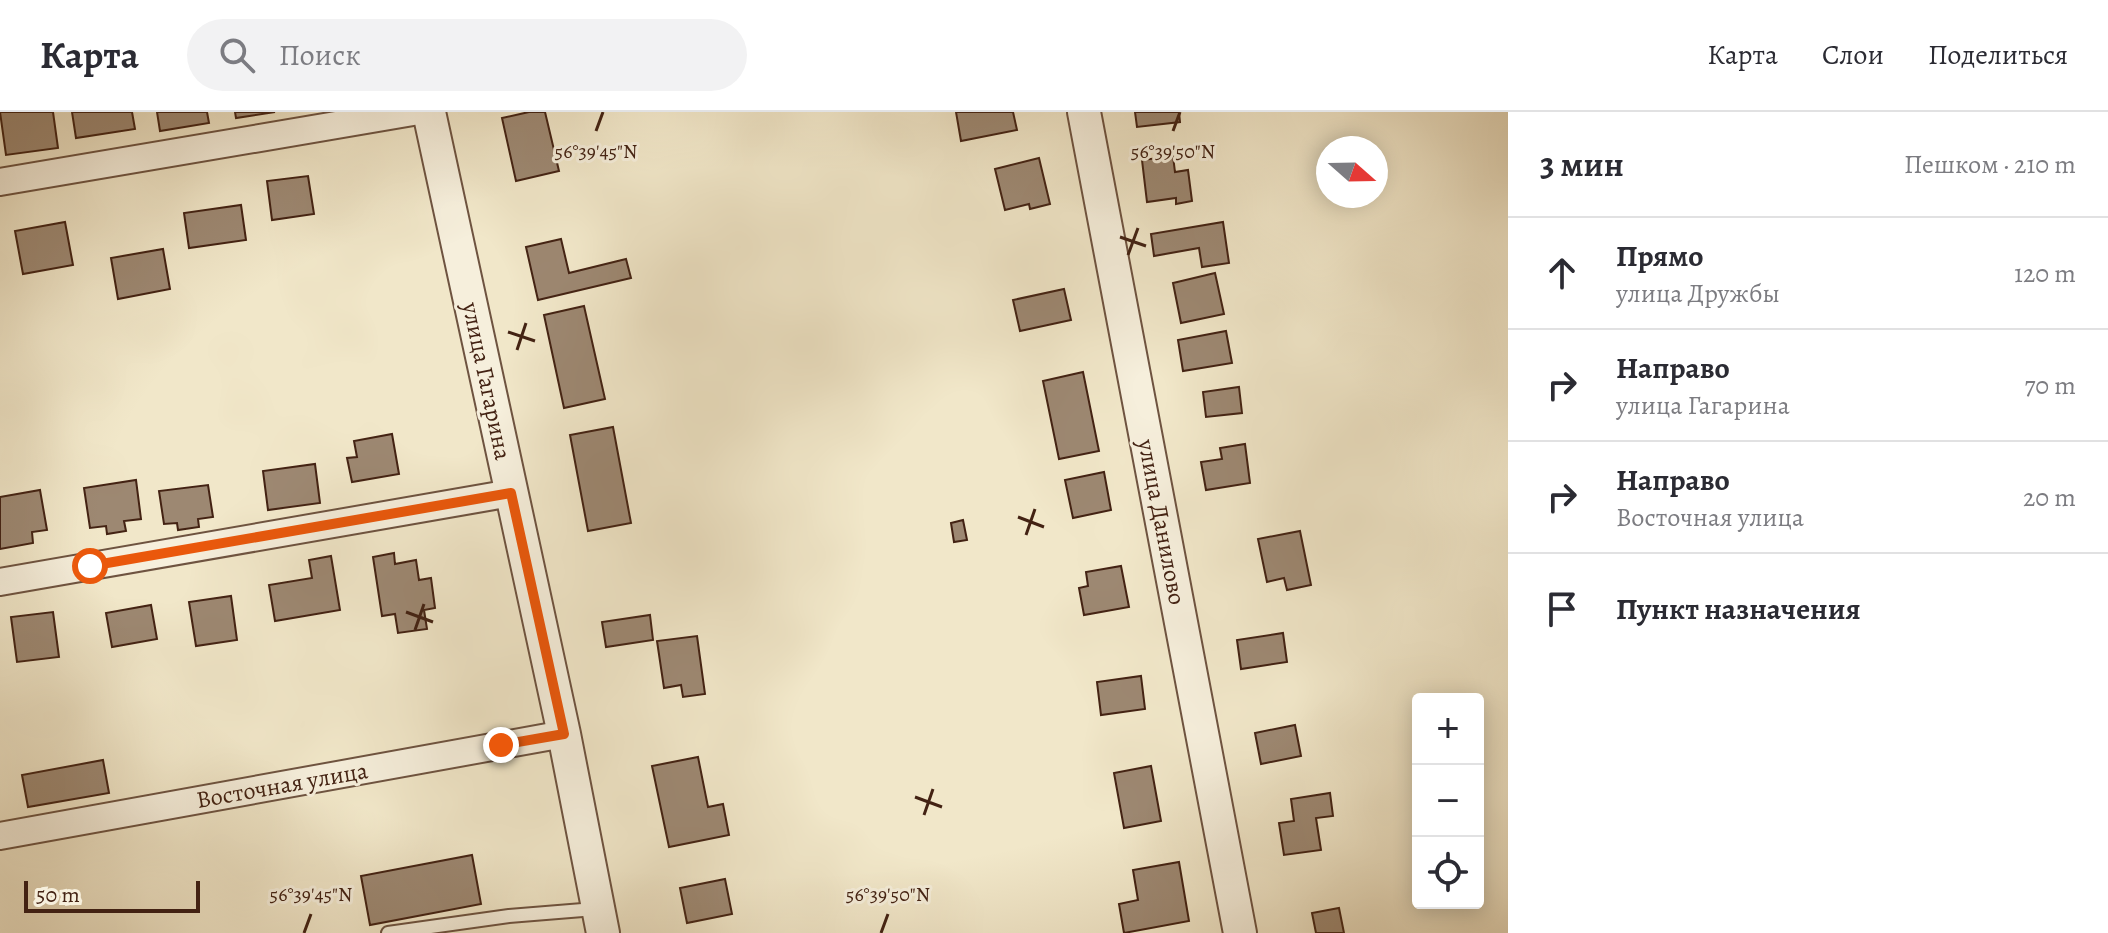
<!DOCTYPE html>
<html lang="ru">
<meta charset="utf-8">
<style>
body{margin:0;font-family:Alegreya,serif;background:#f2f2f3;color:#2b2b33}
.controls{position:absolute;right:24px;bottom:24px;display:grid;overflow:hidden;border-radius:8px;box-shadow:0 4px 20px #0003}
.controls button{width:72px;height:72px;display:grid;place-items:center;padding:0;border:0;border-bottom:2px solid #e1e1e2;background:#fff;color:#2b2b33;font:40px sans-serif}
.compass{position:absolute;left:1316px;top:24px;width:72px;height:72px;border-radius:50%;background:#fff;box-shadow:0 4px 20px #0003;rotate:110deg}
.scale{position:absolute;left:24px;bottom:20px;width:176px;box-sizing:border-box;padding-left:8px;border:4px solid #432213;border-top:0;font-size:22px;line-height:28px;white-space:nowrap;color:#432213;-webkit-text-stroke:6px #f6efdc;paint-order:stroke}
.stop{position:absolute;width:24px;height:24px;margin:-18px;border:6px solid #ea580c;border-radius:50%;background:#fff}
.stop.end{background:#ea580c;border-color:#fff;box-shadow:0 2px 8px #0008}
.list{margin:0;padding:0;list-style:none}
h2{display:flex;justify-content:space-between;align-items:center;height:104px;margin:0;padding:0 32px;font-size:34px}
h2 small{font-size:26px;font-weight:400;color:#7c7c81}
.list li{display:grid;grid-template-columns:52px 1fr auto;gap:24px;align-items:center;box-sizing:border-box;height:112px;padding:0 32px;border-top:2px solid #e1e1e2}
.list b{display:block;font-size:30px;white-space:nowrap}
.list p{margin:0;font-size:26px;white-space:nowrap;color:#7c7c81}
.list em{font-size:26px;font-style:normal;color:#7c7c81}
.icon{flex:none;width:44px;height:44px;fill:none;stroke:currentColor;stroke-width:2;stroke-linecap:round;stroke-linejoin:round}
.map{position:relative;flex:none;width:1508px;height:821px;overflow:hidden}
header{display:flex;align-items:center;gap:48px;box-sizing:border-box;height:112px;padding:0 40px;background:#fff;border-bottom:2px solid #e1e1e2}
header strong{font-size:38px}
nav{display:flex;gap:44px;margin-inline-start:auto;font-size:28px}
.search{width:560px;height:72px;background:#f2f2f3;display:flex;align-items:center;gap:20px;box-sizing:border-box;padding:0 28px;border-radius:44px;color:#7c7c81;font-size:30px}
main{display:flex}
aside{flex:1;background:#fff}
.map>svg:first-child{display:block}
.building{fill:#9d8872;stroke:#432213;stroke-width:2}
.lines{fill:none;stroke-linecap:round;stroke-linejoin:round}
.service-casing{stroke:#6e5340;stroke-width:16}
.minor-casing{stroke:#6e5340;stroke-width:30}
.tertiary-casing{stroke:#6e5340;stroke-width:36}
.service{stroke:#f6efdc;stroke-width:12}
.minor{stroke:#f6efdc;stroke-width:26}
.tertiary{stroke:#f6efdc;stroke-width:32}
.route{stroke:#ea580c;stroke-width:10}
.ticks{fill:none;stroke:#432213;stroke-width:3}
.labels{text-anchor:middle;stroke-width:6;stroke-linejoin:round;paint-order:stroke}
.street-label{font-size:24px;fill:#432213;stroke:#f6efdc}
.ticks-label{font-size:20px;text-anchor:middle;fill:#432213;stroke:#f6efdc;stroke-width:6;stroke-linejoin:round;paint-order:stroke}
</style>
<header>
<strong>Карта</strong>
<div class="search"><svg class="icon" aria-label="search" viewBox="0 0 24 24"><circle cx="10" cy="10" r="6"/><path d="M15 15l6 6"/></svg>Поиск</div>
<nav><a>Карта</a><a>Слои</a><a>Поделиться</a></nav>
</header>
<main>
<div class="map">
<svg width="1508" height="821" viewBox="0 0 1508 821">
<rect width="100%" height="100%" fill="#f1e7c9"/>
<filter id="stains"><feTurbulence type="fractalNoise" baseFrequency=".0025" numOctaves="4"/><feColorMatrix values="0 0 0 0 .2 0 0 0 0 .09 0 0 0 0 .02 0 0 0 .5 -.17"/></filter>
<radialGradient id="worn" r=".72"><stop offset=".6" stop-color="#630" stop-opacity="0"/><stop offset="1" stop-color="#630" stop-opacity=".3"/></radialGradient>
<path class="building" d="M0,0H53L58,36L6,43Z
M72,0H132L135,17L76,26Z
M157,0H207L209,11L160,19Z
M235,0H275L236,6Z
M529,0H545L559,59L516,69L502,6Z
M956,0H1013L1017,18L961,29Z
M1135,0H1179L1180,10L1137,15Z
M1173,44L1175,60L1188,58L1192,89L1176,92V86L1147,90L1142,48Z
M1039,46L1050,92L1030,97L1029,92L1005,98L995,57Z
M308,64L314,102L272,108L267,69Z
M241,93L246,128L189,136L184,101Z
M65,110L73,153L23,162L15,119Z
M1223,110L1229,151L1202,155L1199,136L1154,144L1151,122Z
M561,127L569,161L626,147L631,166L538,188L526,135Z
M163,137L170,177L118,187L111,146Z
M1215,161L1224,202L1181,211L1173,171Z
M1064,177L1071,208L1020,219L1013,188Z
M584,194L605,287L564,296L544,203Z
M1226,219L1232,251L1183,259L1178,228Z
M1083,260L1099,339L1059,347L1043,269Z
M1239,275L1242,301L1206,305L1203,280Z
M613,315L631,411L588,419L570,323Z
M392,322L399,362L352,370L347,346L357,345L354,329Z
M1245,332L1250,371L1206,378L1201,350L1222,347L1220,336Z
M315,352L320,391L268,398L263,359Z
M1104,360L1111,398L1073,406L1065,368Z
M136,368L141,407L124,409L126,419L107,422L106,414L90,416L84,376Z
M208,373L213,405L198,407L199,415L178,418L177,411L164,412L159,379Z
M40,378L47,418L32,420L33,431L0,437V385Z
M963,408L967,428L954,430L951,411Z
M1300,419L1311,473L1287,478L1284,466L1267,470L1258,427Z
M394,441L395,452L416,448L419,468L431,466L435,496L424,498L427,517L398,521L395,502L382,504L373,445Z
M331,444L340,498L275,509L269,473L312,466L309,448Z
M1121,454L1129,495L1084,503L1079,476L1088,474L1086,460Z
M231,484L237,528L196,534L189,490Z
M151,493L157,527L112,535L106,501Z
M53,500L59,545L17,550L11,505Z
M650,503L653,528L606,535L602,510Z
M1283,521L1287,550L1241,557L1237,528Z
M697,524L705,582L683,585L681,573L664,576L657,529Z
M1141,564L1145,597L1101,603L1097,570Z
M1295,613L1301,644L1261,652L1255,621Z
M698,645L708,695L723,692L729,723L669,735L652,654Z
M103,648L109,681L28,695L22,663Z
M1151,654L1161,709L1124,716L1114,661Z
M1330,681L1333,704L1316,706L1321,738L1284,743L1279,711L1294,709L1291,687Z
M472,743L481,792L370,813L361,764Z
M1179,750L1189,809L1124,821L1119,792L1138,788L1133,758Z
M725,767L732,802L687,811L680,776Z
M1339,796L1344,821H1316L1312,801Z"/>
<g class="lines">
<defs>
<path id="service" d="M388,821L509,804L595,797"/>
<path id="minor" d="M0,70L413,0
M0,470L511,381
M0,724L564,622"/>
<path id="tertiary" d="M429,0L564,622L603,821
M1084,0L1240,821"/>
</defs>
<use href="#service" class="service-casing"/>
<use href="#minor" class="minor-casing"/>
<use href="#tertiary" class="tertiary-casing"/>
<use href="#service" class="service"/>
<use href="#minor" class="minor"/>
<use href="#tertiary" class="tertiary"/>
</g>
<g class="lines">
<path class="route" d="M90,454L511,381L564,622L501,633"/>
</g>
<path class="ticks" d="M596,19L603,0M1173,19L1180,0M1120,125L1146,134M1128,143L1138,116M508,220L535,229M517,238L526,211M1018,405L1044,415M1026,423L1035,397M406,500L433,510M415,518L424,492M915,685L942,695M924,703L933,677M304,821L311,802M881,821L888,802"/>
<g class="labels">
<g class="street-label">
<text transform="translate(487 269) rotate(78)" y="8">улица Гагарина</text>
<text transform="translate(1162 410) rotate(79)" y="8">улица Данилово</text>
<text transform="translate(282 673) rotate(-10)" y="8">Восточная улица</text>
</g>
</g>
<g class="ticks-label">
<text x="1173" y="46">56°39'50"N</text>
<text x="596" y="46">56°39'45"N</text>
<text x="311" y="789">56°39'45"N</text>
<text x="888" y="789">56°39'50"N</text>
</g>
<rect width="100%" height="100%" filter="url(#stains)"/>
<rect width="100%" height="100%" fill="url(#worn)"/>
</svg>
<div class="controls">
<button>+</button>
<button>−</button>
<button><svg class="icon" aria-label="locate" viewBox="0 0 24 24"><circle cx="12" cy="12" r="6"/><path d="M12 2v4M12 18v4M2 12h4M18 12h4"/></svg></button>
</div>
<svg class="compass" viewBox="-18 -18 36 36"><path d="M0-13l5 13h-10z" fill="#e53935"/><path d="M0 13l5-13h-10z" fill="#7c7c81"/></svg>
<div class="scale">50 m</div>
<div class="stop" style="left:90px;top:454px"></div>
<div class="stop end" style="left:501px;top:633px"></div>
</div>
<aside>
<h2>3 мин<small>Пешком · 210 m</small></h2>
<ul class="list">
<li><svg class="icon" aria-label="ahead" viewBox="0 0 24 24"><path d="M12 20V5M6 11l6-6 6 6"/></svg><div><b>Прямо</b><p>улица Дружбы</p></div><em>120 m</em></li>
<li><svg class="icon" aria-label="right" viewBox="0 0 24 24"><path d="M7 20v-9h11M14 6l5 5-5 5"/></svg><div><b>Направо</b><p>улица Гагарина</p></div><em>70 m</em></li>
<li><svg class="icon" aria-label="right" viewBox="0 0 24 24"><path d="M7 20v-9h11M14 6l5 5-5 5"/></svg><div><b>Направо</b><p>Восточная улица</p></div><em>20 m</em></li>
<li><svg class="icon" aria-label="arrive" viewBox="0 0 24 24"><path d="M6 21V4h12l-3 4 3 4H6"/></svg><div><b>Пункт назначения</b></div></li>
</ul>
</aside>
</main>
